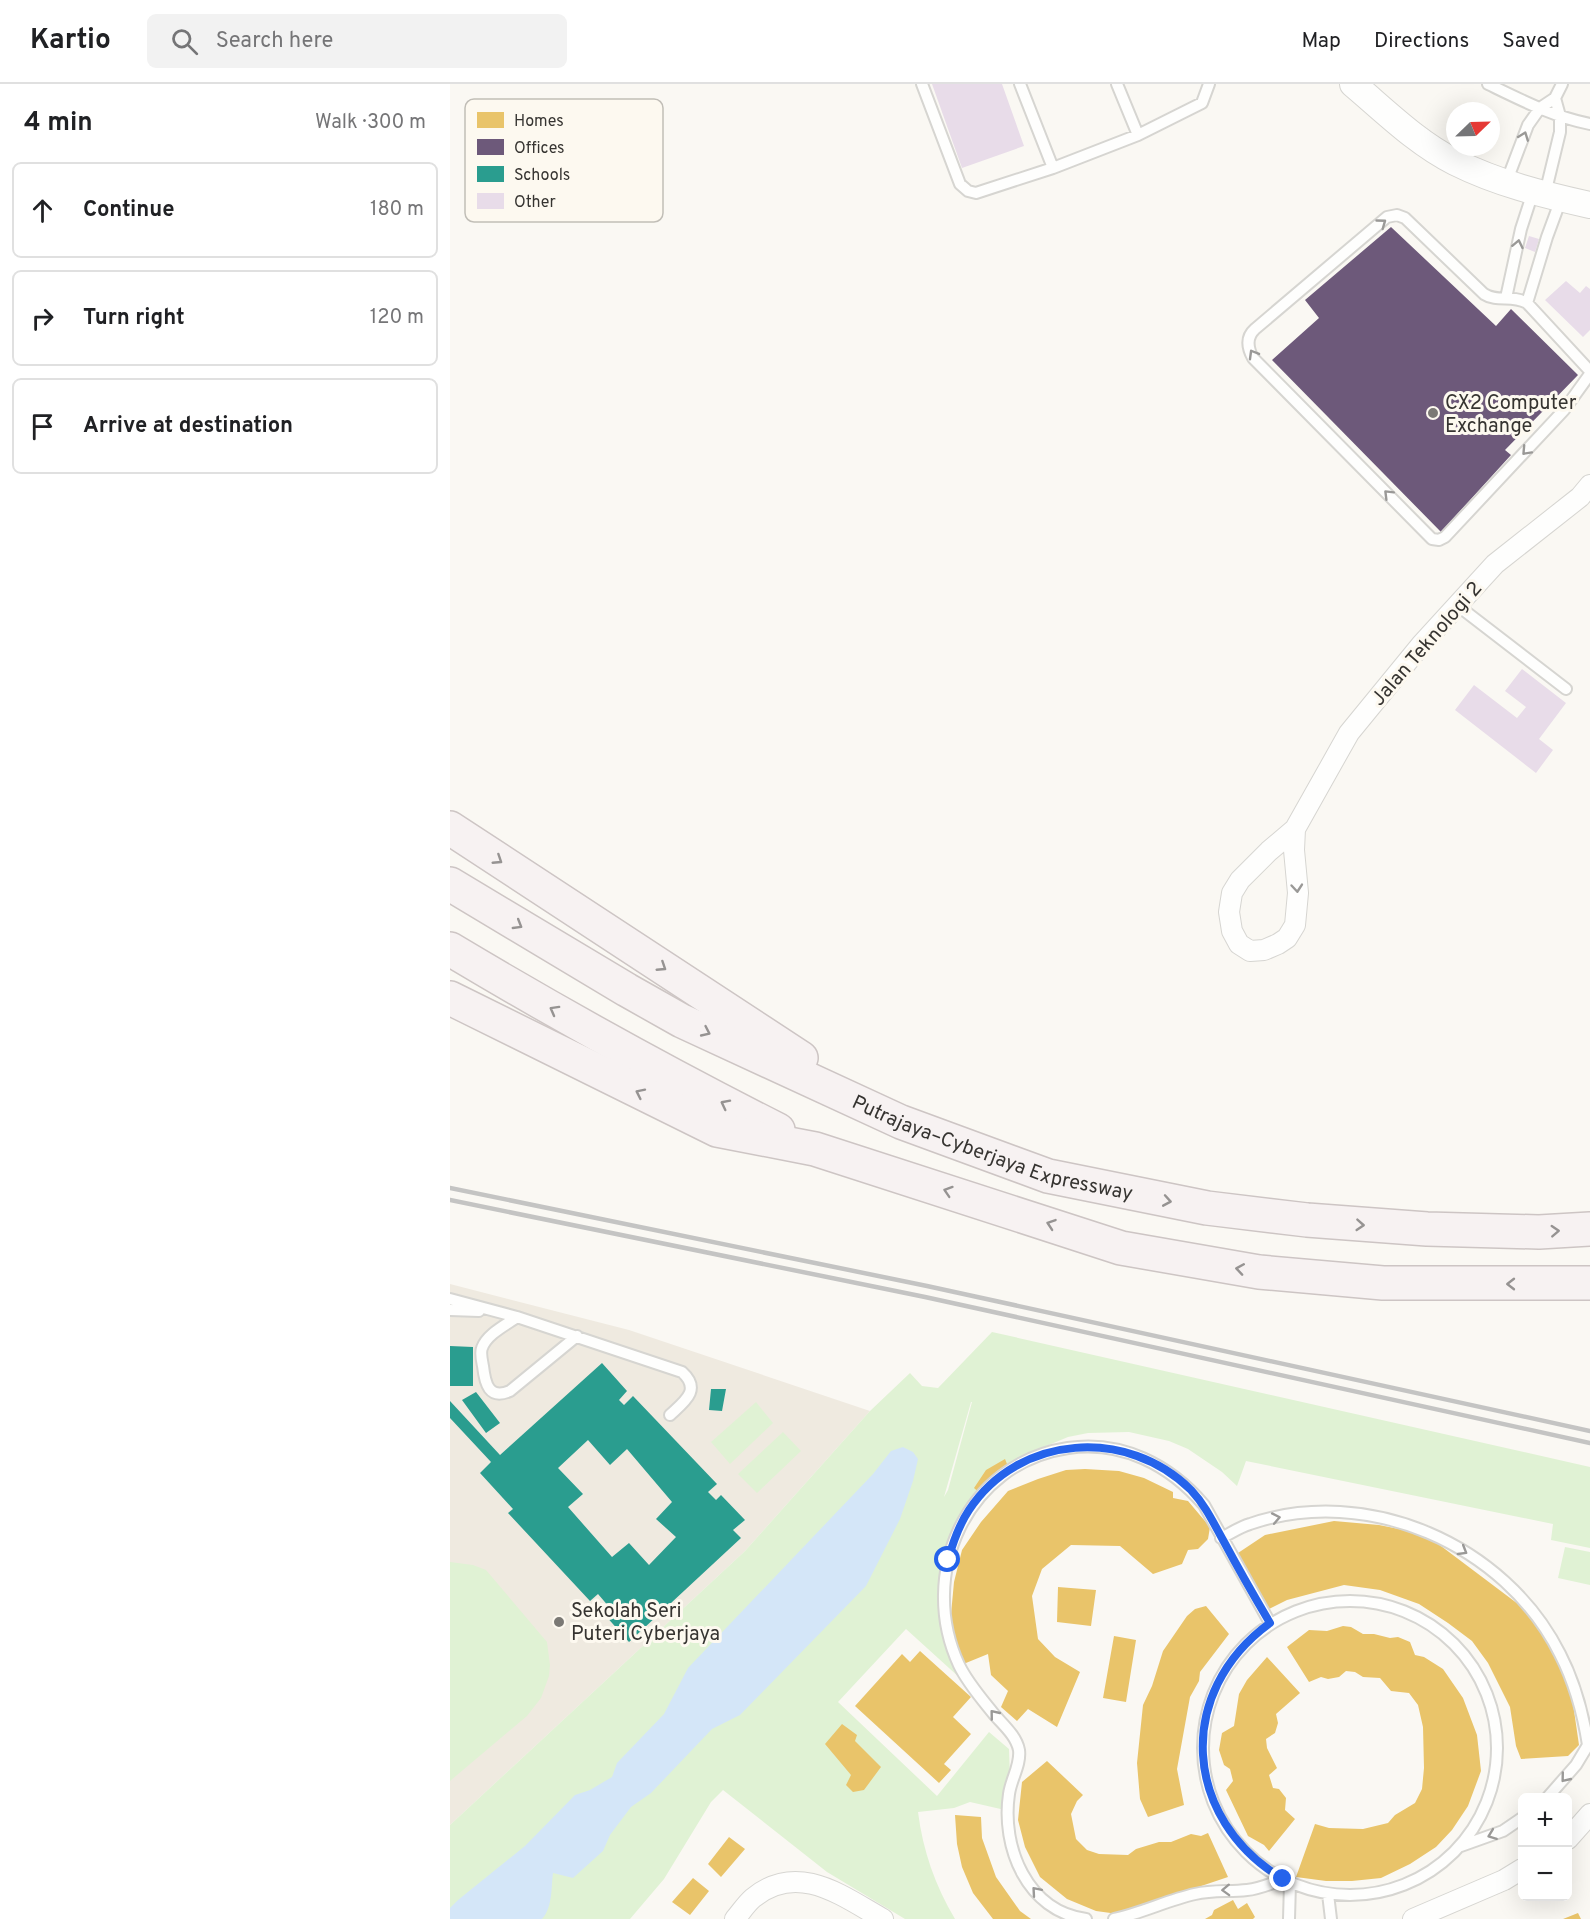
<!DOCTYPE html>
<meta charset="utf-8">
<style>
body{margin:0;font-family:Overpass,sans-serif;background:#f2f2f2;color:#202124}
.controls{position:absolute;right:18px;bottom:18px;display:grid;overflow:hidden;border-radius:9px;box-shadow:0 6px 24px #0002}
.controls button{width:54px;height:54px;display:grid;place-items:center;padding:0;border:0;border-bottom:2px solid #e0e0e0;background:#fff;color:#202124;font:30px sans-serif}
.compass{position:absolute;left:996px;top:18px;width:54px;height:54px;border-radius:50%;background:#fff;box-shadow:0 6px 24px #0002;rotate:67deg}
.stop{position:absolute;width:18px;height:18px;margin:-14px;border:4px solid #2563eb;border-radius:50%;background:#fff}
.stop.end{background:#2563eb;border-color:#fff;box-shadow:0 2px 6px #0008}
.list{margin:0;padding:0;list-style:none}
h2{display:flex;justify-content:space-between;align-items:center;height:78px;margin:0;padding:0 24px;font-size:26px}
h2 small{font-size:20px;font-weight:400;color:#757577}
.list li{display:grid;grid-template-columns:39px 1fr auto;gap:18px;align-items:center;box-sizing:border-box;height:96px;margin:0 12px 12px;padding:0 12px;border:2px solid #e0e0e0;border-radius:9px}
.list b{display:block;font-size:22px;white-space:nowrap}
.list em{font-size:20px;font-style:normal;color:#757577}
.icon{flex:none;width:33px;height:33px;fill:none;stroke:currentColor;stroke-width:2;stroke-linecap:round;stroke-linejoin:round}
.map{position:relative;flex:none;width:1140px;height:1835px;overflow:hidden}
header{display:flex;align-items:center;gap:36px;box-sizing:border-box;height:84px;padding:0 30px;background:#fff;border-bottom:2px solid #e0e0e0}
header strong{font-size:28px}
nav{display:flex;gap:33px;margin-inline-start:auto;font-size:21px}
.search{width:420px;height:54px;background:#f2f2f2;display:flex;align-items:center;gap:15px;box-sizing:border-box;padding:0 21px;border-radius:9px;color:#757577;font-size:22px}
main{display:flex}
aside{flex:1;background:#fff}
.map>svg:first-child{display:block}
.built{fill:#efeae0}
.green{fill:#e0f2d4;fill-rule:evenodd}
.water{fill:#d4e6f8}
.homes{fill:#e9c46a}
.offices{fill:#6d597a}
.schools{fill:#2a9d8f;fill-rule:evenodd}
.building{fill:#e8dce9}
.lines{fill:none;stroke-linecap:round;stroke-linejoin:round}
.service-casing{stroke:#d6d5d1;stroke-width:14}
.minor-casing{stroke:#d6d5d1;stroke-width:22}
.tertiary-casing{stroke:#d6d5d1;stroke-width:28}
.trunk-casing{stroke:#cdc5c4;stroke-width:36}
.service{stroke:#fefefd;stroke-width:10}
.minor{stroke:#fefefd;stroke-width:20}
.tertiary{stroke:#fefefd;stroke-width:26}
.trunk{stroke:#f7f2f2;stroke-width:33}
.rail{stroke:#c4c4c3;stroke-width:4.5}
.oneway{stroke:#9a9997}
.oneway2{stroke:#969392}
.route{stroke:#2563eb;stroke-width:8}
.poi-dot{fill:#7b7975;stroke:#fdf9f0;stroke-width:2}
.labels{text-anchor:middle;stroke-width:6;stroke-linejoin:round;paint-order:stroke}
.poi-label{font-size:20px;fill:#363431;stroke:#fdf9f0;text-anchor:start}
.street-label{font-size:20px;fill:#363431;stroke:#fdf9f0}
.key{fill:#fdf9f0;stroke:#c1beb7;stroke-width:1.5}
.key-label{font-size:16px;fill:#363431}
</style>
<header>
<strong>Kartio</strong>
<div class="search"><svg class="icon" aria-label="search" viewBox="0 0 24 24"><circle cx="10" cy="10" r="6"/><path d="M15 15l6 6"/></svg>Search here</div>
<nav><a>Map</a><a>Directions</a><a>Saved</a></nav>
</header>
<main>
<aside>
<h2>4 min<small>Walk · 300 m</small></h2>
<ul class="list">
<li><svg class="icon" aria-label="ahead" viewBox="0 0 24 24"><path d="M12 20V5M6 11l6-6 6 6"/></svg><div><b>Continue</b></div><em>180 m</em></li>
<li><svg class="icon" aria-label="right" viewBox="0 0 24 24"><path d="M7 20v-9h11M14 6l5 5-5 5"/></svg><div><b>Turn right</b></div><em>120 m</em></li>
<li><svg class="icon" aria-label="arrive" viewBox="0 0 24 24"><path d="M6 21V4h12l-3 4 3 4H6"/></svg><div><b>Arrive at destination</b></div></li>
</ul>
</aside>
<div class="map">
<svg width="1140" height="1835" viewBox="0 0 1140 1835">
<rect width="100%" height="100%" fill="#faf8f3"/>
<path class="built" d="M0,1200L179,1246L420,1327L295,1467L0,1741Z"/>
<path class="green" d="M542,1248L1140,1383V1464L1101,1456L1103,1440L796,1377L787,1402L772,1388L738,1365L719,1357L679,1348L638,1349L618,1353L582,1368L565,1379L513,1439L497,1496L504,1576L510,1594L456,1545L388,1618L487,1712L539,1648L559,1665L560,1694L555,1726L520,1718L504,1724L468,1728C473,1767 485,1801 505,1835H455L377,1788L273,1706L261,1718L214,1795L180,1835H0V1741L295,1467L420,1327L460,1289L472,1302L488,1304ZM522,1318L498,1406L494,1413L521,1318Z
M306,1318L323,1339L280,1380L261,1358Z
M333,1348L351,1367L307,1409L288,1390Z
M1115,1463L1140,1468V1501L1108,1494Z
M0,1478L23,1481L36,1486L97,1558L100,1581L99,1592L91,1614L77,1632L0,1697Z"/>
<path class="water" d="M453,1363L463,1368L468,1375L463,1397L450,1435L416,1502L290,1631L262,1645L201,1709L181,1723L160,1751L153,1767L123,1794L103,1789C101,1803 103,1823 92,1835H0V1824L8,1816L75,1762L125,1711L140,1706L162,1693L167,1679L214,1630L238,1584L423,1390L441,1367Z"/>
<path class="homes" d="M555,1375L559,1385L532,1411L524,1404L536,1386Z
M635,1385L669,1387L694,1394L723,1408V1414L738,1417L760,1443L758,1455L748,1465L738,1466L732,1480L703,1490L670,1462L621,1461L592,1485L582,1512L588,1555L605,1573L630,1588L607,1643L578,1625L567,1637L551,1623L558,1607L541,1591L538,1570L511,1581L500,1541L504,1498L512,1466L531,1438L558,1407L588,1395L616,1386Z
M884,1437L929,1441L954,1446L987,1459L1072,1523L1095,1548L1121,1606L1129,1661L1118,1672L1071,1675L1066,1662L1060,1623L1038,1579L1022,1557L998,1539L969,1520L930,1506L894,1501L837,1516L817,1526L788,1469L815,1451Z
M608,1503L646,1506L641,1542L607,1538Z
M756,1522L779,1550L750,1588L749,1597L740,1613L727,1685L734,1721L698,1733L690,1715L687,1679L693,1621L702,1602L713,1567L737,1532L745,1525Z
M893,1542L901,1543L913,1550H924L940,1554L948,1553L960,1558L965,1571L974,1573L993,1585L1013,1614L1027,1651L1031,1687L1018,1722L1002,1746L986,1763L960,1780L931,1794L902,1797H876L846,1793L865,1740L879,1744L913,1745L938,1739L945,1731L965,1719L972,1705L974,1684L973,1643L968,1621L959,1609L941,1607L930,1594L913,1593L905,1588L896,1587L889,1593L878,1595L871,1593L859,1598L837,1563L859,1546L877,1547Z
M664,1552L686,1556L676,1618L653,1614Z
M470,1567L521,1613L503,1633L521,1650L494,1680L501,1686L489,1699L405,1622L452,1570L460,1578Z
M817,1573L850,1609L826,1630L828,1639L825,1649L816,1655L817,1664L827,1684L819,1691L823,1704L829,1705L836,1714L835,1726L845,1735L819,1767L814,1761L798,1752L776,1706L783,1697L780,1685L774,1681L769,1666L772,1649L784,1642L789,1610L797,1596Z
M392,1640L407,1651L405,1657L431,1683L414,1706L403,1708L396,1701L401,1691L375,1660Z
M597,1677L633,1711L627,1717L621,1730L626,1755L637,1766L649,1770L678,1771L686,1765L709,1758H721L741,1750L751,1752L758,1749L778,1793L668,1830L646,1827L617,1815L590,1793L575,1763L568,1736L572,1698Z
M505,1731L531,1733L532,1754L546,1793L570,1827L581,1835H543L523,1809L512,1783L507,1760Z
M279,1753L295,1765L271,1793L258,1780Z
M243,1794L259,1807L240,1831L222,1818Z
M783,1816L788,1825L797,1819L805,1833L803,1835H755L762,1831L764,1826Z
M1128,1829L1131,1835H1113Z"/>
<path class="offices" d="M941,143L1046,242L1061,225L1128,291L1055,366L1061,371L991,448L822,276L869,234L855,216Z"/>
<path class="schools" d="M0,1262L23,1263V1302H0Z
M152,1279L177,1307L169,1316L174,1321L183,1312L267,1400L258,1408L266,1416L271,1411L295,1436L283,1446L291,1454L179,1558L154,1530L160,1524L148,1510L140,1517L58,1429L63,1425L30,1389L41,1378L0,1334V1317L50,1371ZM138,1356L160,1381L177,1365L222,1418L206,1435L226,1453L199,1481L179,1459L162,1473L118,1423L133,1410L108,1384Z
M261,1305H276L272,1327L259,1326Z
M26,1308L50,1339L36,1349L12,1316Z"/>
<path class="building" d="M482,0H552L574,62L512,84Z
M1079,152L1089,155L1085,168L1075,164Z
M1116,197L1130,209L1136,202L1140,205V246L1133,253L1095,216Z
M1072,585L1116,619L1089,655L1103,666L1086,689L1005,626L1024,601L1067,634L1076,623L1055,607Z"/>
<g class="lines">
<defs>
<path id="service" d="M472,0L510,100L518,107L526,109L603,84L688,51
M570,0L603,84
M667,0L688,51L752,19L759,0
M1038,0C1071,16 1104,33 1140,40
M1056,99L1078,41L1090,24L1105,14L1112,0
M1095,110L1110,48V32L1105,14
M1056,214L1071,145L1083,108
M1077,219L1097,153L1111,115
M1140,287L1077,219C1061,210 1048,219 1034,210L955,134L947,131L937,133L805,245C796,253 797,263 803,274L982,455L989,456L995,453L1114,326L1140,290
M1007,521L1116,605
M0,1215L67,1233L232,1288C252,1306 234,1318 220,1331
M0,1226L29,1227
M67,1233C56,1241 37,1250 32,1264C30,1269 32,1277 33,1282C35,1300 39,1316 60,1307L127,1252
M771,1454C781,1449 790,1443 800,1440C917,1400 1055,1460 1110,1570C1125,1599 1133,1629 1138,1661L1126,1681L1097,1714
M753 1664a147 147 0 1 1 294 0a147 147 0 1 1-294 0Z
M1011,1762L1053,1747L1072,1734
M878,1810L881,1835
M636,1835C577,1827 551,1763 559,1710C561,1695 571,1681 569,1666C566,1651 552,1640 543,1629C531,1614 517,1598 509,1581C467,1491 516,1379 618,1364C672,1356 720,1381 754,1421L820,1539
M664,1835C692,1829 718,1816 745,1810C763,1806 779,1808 797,1806C809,1805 821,1800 833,1795
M839,1835L840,1799"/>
<path id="minor" d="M845,745L844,766L848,809L845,841L837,854L828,860L814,866L800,867L789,860L782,847L779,828L782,809L790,796L819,767L845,745L899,649L971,561L1045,480L1130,413L1140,401
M1118,1755L1140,1730
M285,1835C291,1828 296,1820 303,1814C348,1777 392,1812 433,1835
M963,1835L1054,1796L1072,1785"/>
<path id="tertiary" d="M903,0C935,27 967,59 1005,78C1047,99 1094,111 1140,121"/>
<g id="trunk">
<path d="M0,744L351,974"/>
<path id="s1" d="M0,800L177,906L232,937L451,1038L598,1092L757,1124L857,1136L977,1145L1089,1148L1140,1145"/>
<path d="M0,865C107,929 217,990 328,1046"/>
<path d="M0,914L267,1046L365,1065L671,1164L809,1188L933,1199H1140"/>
</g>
</defs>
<use href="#service" class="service-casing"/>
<use href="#minor" class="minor-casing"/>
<use href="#tertiary" class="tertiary-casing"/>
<use href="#trunk" class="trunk-casing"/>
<use href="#service" class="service"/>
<use href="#minor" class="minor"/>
<use href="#tertiary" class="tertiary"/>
<use href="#trunk" class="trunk"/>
<path class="rail" d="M0,1104L477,1202L1140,1347
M0,1116L475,1213L1140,1359"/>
</g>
<defs><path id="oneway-chevron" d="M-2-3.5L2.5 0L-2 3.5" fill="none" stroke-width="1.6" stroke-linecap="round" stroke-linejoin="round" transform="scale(1.5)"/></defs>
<g class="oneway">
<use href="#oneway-chevron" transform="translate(1074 52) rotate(-69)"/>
<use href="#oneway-chevron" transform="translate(932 139) rotate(-36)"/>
<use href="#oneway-chevron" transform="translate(1068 160) rotate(-78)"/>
<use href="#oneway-chevron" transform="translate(803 270) rotate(-120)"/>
<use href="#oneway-chevron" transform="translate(1076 367) rotate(133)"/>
<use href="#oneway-chevron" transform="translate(938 410) rotate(-135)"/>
<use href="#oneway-chevron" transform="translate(847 804) rotate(85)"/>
<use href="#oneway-chevron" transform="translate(826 1434) rotate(-11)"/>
<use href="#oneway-chevron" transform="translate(1013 1467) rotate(31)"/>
<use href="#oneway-chevron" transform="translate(544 1630) rotate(-129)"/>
<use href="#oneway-chevron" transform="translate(1115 1694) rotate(129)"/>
<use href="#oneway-chevron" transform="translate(1042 1751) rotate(159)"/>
<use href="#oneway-chevron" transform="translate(776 1806) rotate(178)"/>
<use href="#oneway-chevron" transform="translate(586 1807) rotate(-131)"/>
</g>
<g class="oneway2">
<use href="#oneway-chevron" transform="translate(48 776) rotate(33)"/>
<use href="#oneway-chevron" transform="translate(68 841) rotate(31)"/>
<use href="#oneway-chevron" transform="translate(212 883) rotate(33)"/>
<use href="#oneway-chevron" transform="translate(104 926) rotate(-151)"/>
<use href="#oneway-chevron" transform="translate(256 948) rotate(25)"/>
<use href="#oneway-chevron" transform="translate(190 1009) rotate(-154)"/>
<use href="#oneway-chevron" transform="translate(275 1020) rotate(-153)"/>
<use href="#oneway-chevron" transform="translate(498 1107) rotate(-162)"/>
<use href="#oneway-chevron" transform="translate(717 1117) rotate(10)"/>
<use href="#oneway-chevron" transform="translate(601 1140) rotate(-161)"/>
<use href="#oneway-chevron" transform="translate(910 1141) rotate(4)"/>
<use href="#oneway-chevron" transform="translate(1105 1147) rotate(-3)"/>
<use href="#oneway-chevron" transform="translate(790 1185) rotate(-171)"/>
<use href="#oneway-chevron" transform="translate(1061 1200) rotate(180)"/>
</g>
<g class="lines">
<path class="route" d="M498,1476C503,1458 509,1441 519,1426C569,1350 678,1343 741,1406C755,1421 763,1438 773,1456C788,1484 804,1512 820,1539C724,1609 733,1735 833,1795"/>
</g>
<g class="poi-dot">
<circle cx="983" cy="329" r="6"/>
<circle cx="109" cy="1538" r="6"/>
</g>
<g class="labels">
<g class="poi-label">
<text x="995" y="325">CX2 Computer<tspan x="995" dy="23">Exchange</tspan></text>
<text x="121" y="1533">Sekolah Seri<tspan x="121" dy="23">Puteri Cyberjaya</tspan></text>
</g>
<g class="street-label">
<text transform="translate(976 559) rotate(-49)" y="7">Jalan Teknologi 2</text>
<text dy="7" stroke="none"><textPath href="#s1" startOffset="606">Putrajaya–Cyberjaya Expressway</textPath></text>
</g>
</g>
<rect x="15" y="15" width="198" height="123" rx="9" class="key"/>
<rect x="27" y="28" width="27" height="16" fill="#e9c46a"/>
<rect x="27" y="55" width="27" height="16" fill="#6d597a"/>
<rect x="27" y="82" width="27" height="16" fill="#2a9d8f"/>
<rect x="27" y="109" width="27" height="16" fill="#e8dce9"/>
<g class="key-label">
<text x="64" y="42">Homes</text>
<text x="64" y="69">Offices</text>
<text x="64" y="96">Schools</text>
<text x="64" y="123">Other</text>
</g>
</svg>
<div class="controls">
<button>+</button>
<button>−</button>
</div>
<svg class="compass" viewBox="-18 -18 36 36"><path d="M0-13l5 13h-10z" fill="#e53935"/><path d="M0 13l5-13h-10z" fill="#757577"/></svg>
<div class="stop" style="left:498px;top:1476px"></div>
<div class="stop end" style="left:833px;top:1795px"></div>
</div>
</main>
